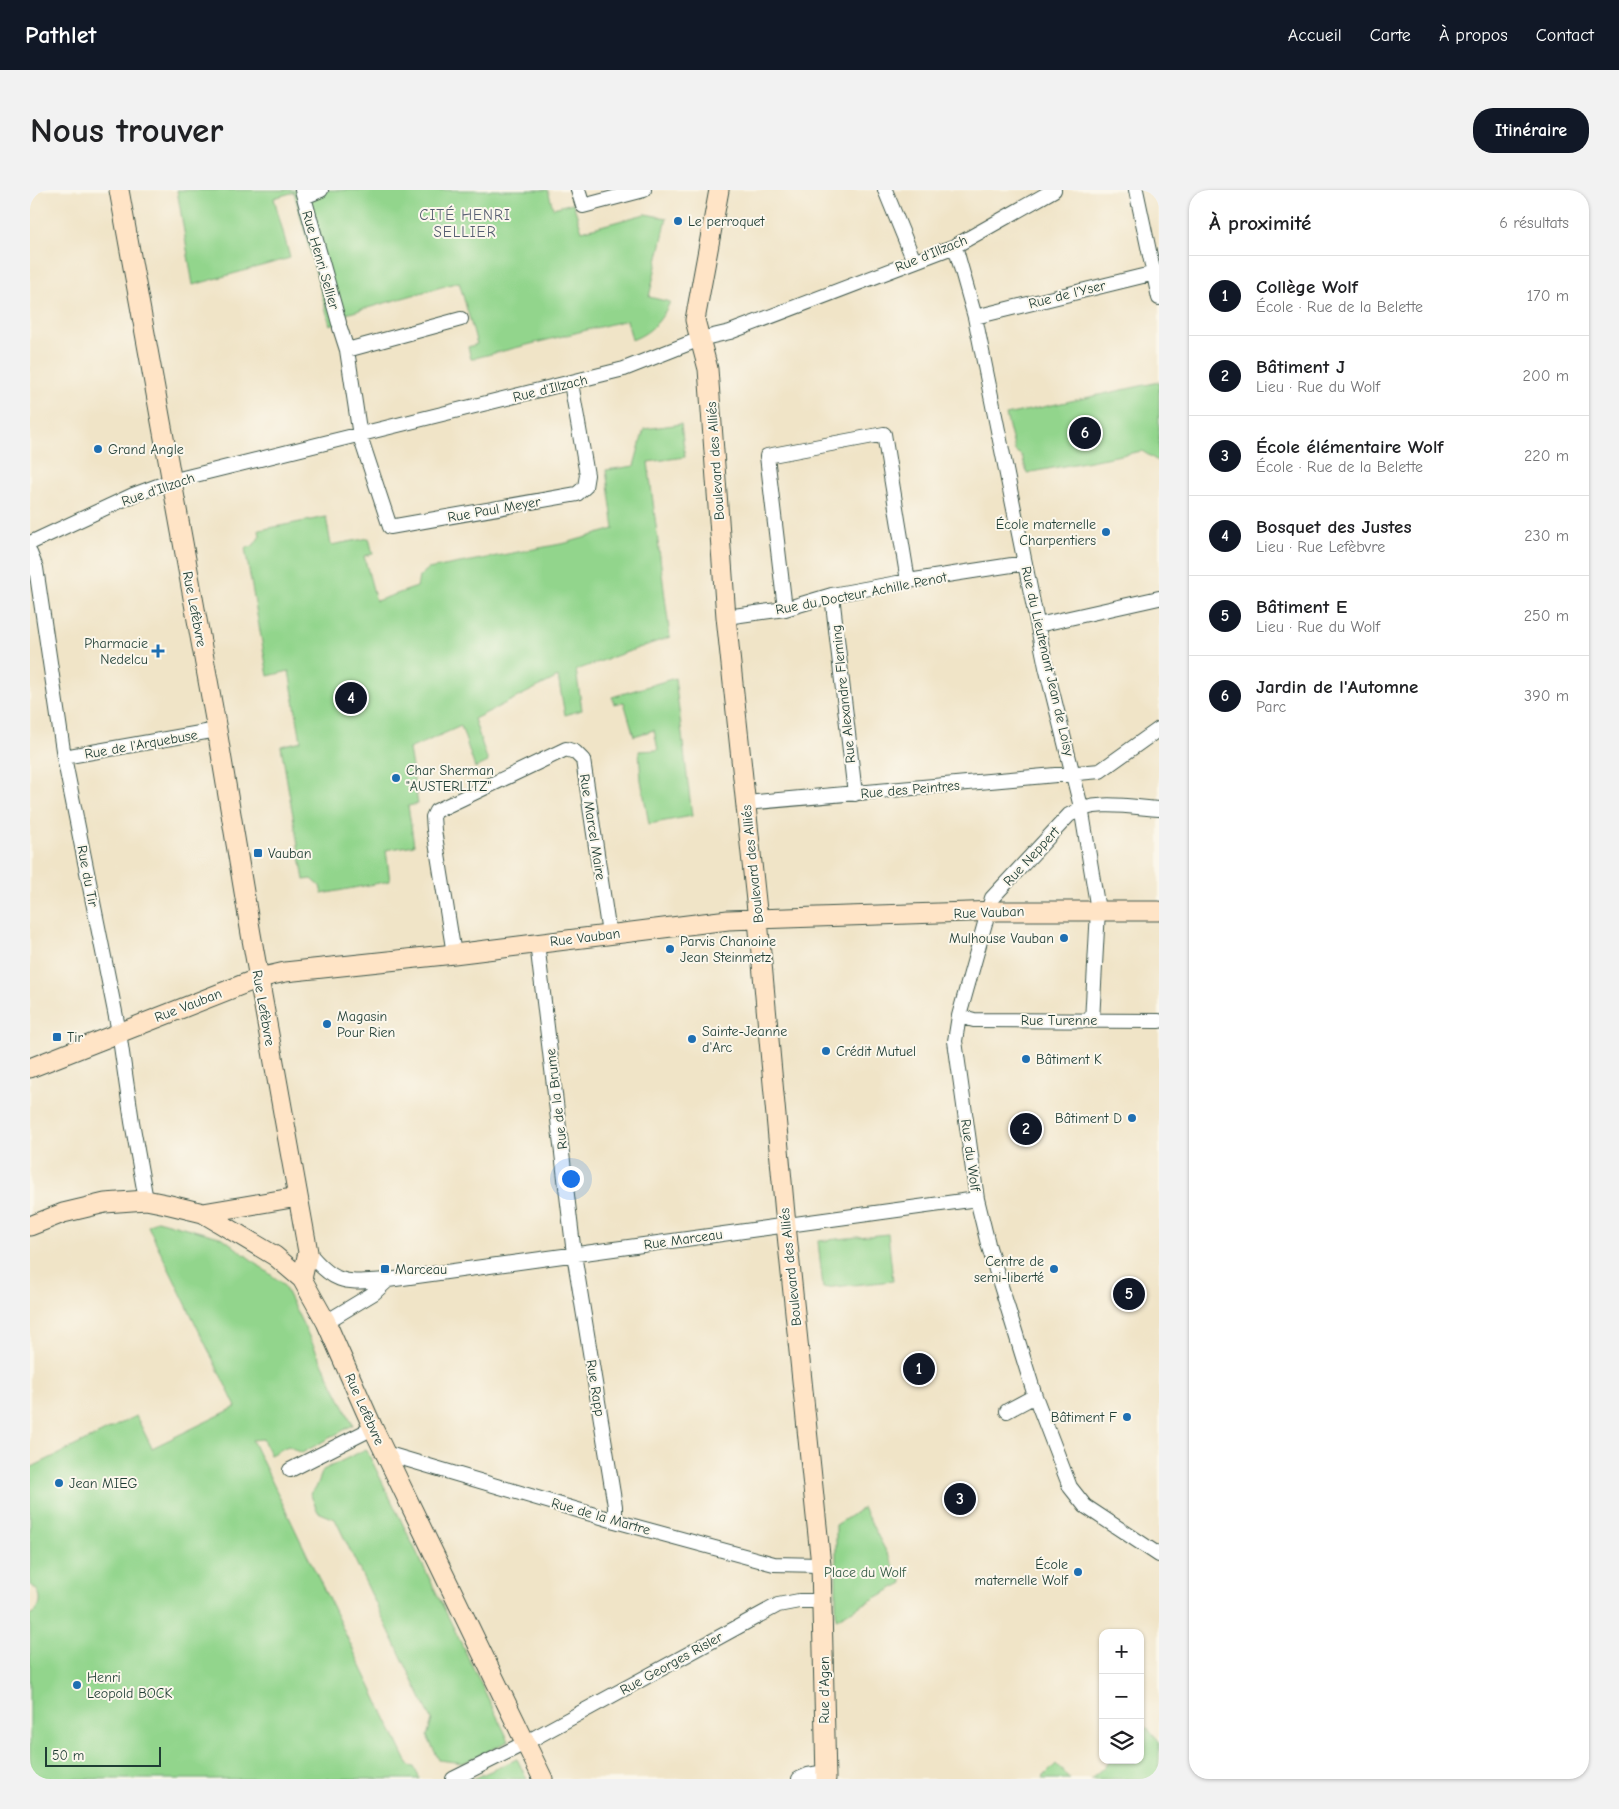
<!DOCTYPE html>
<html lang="fr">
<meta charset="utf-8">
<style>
body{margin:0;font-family:"Comic Neue",sans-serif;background:#f2f2f2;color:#202124}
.controls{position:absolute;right:15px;bottom:15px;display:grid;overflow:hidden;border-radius:10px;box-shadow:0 1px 4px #0004}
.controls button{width:45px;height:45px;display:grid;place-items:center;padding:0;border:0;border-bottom:1px solid #e0e0e0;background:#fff;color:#202124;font:25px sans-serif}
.scale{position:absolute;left:15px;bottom:12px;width:116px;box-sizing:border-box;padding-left:5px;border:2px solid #1f3d34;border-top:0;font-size:14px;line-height:18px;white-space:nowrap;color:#1f3d34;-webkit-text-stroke:4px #fbf7ec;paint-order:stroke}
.you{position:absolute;left:540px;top:988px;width:18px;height:18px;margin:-12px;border:4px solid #fff;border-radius:50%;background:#1a73e8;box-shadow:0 0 0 8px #1a73e833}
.badge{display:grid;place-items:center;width:32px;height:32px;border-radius:50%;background:#111827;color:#fff;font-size:16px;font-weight:700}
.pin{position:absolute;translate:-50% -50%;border:2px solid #fff;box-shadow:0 1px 5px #0006}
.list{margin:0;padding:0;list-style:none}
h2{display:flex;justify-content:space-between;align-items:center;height:65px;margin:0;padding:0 20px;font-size:21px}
h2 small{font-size:16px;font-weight:400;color:#757577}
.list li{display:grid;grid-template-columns:32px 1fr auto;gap:15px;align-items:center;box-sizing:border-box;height:80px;padding:0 20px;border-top:1px solid #e0e0e0}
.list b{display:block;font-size:19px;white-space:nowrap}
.list p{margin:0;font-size:16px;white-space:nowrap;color:#757577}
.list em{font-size:16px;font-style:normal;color:#757577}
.icon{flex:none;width:28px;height:28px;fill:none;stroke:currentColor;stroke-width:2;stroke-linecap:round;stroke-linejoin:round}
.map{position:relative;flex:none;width:1129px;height:1589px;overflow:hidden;border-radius:20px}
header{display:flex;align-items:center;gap:30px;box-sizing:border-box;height:70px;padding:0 25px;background:#111827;color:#fff}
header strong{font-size:24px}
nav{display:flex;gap:28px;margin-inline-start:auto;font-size:18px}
.intro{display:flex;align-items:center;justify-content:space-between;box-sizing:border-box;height:120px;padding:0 30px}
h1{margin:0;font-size:35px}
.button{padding:12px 22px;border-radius:20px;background:#111827;color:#fff;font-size:18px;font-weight:700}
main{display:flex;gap:30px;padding:0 30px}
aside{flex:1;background:#fff;border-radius:20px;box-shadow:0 1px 4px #0004}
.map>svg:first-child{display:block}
.green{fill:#92d58c;stroke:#588960}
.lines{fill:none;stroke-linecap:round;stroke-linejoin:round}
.street-casing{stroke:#3e564a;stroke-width:16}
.secondary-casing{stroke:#3e564a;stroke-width:21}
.street{stroke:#fff;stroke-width:14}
.secondary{stroke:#ffe4c6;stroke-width:19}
.poi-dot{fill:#1f6fb2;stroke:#fbf7ec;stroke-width:2}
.labels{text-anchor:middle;stroke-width:4;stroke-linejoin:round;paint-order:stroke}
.poi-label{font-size:14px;fill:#1f3d34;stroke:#fbf7ec;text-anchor:start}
.street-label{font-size:14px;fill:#1f3d34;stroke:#fbf7ec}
.park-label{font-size:14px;fill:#365b46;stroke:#fbf7ec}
.neighbourhood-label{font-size:15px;letter-spacing:1px;fill:#575f72;stroke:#fbf7ec}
</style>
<header>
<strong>Pathlet</strong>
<nav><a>Accueil</a><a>Carte</a><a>À propos</a><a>Contact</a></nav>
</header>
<div class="intro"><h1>Nous trouver</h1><a class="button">Itinéraire</a></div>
<main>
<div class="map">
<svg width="1129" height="1589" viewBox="0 0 1129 1589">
<rect width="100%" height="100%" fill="#fbf7ec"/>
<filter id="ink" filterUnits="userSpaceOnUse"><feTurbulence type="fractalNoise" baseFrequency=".02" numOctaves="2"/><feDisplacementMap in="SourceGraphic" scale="10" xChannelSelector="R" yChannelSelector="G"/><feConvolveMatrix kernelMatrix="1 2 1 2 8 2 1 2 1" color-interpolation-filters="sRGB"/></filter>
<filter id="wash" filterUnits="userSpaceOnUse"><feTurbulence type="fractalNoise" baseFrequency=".0096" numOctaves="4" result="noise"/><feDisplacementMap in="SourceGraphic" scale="20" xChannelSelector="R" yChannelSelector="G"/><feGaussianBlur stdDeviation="1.12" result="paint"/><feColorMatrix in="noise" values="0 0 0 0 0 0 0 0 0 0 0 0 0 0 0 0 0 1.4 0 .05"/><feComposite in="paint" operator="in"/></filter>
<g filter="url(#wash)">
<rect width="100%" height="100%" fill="#f0e4c7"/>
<path class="green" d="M147,0H518L523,18L543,13L552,41L615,24L637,28L619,107L640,112C631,131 622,142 602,150L597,130L441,169L438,157L447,154L429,92L316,124L317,130L300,135L264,2L244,8L260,68L163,95Z
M1129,192V272L1112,261L997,283L992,266L985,261L976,225Z
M651,234L655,267L618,272L640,447L546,480L552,520L535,525L528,487L444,529L458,572L445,578L431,536L379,559L388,614L378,616L384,655L356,660L360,691L292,704L290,696L282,689L274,690L251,556L271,551L259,481L238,486L215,358L223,356L230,346L229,340L296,327L301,355L339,348L343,364L334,366L346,411L387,397L389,387L398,379L536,353L584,339L576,280L604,276L614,239Z
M645,488L662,626L619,634L611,590L609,561L628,560L624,540L604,546L594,512L584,514L582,507Z
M127,1030L193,1048L253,1094L323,1235L272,1263L258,1256L240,1265L233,1249L222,1250L379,1576L384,1577L390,1589H0V1425C13,1418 14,1402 0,1395V1278L106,1226L122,1258L206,1217L118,1036Z
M858,1044L863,1091L793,1098L788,1051Z
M336,1259L479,1551L433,1573L409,1570L397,1546L402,1530L305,1329L288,1322L280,1303L286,1298L293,1280Z
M833,1318L873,1393L806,1429V1335Z
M1117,1537L1129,1551V1589H1061L1081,1570H1110V1543Z
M487,1569L497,1589H443Z
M1026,1574L1040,1589H1011Z"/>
</g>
<g filter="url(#ink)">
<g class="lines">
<defs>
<path id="street" d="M272,0L309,133
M548,0L553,16L614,0
M855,0L884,71
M1106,0L1129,108
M274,7L291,0
M925,56L945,127L1016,477L1051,617L1068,720L1062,831
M945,127L1129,82
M310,138L317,160L330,246L360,337L547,304L555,297L557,285L541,193
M317,160L431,129
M0,353L103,305L141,291L594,179L670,149L700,142L925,56L1024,0
M0,363L6,378L34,567L89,842L102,932L116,1010
M802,405L825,604
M755,419L737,266L854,244L878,391
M696,427L755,419L802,405L878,391L995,373
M1008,435L1129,408
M34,567L187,540
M716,613L1070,581L1129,539
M1129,619C1100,617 1064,609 1039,625L962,708L929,826L925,851L947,1009L958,1054L1005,1206L1040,1297L1055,1316L1129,1365
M507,753L544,1064L585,1316V1331
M424,764L404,640L403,627L406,621L536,559L545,562L553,570L579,744
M929,826L944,830L1129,831
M278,1062C307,1097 316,1092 358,1090L947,1009
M296,1132L344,1103L358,1090
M977,1221L1005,1206
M355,1263L585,1331L744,1374L791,1375
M260,1280L343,1238
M423,1589L495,1553L748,1415L769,1411H792
M769,1589L778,1585L795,1582"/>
<path id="secondary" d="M89,0L187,540L221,744L278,1062L272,1089
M689,0L665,130L678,179L696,427L728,730L756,1035L791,1375L796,1589
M0,878L229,788L255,782L424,764L698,730L969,721H1129
M173,1023L268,1007
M0,1036L33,1023L75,1013L116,1010L136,1014L173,1023L245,1066L272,1089L296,1132L343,1238L513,1589"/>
</defs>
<use href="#street" class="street-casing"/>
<use href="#secondary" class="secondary-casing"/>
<use href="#street" class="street"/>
<use href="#secondary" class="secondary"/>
</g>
</g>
<g class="poi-dot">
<circle cx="648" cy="31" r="5"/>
<circle cx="68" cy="259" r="5"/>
<circle cx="1076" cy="342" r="5"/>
<path d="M125.5 453.5h5v5h5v5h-5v5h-5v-5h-5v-5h5z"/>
<circle cx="366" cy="588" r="5"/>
<rect x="223" y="658" width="10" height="10" rx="2.5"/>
<circle cx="1034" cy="748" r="5"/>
<circle cx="640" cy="759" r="5"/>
<circle cx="297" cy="834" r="5"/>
<rect x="22" y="842" width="10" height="10" rx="2.5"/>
<circle cx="662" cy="849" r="5"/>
<circle cx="796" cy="861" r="5"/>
<circle cx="996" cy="869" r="5"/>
<circle cx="1102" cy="928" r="5"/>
<rect x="350" y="1074" width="10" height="10" rx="2.5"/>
<circle cx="1024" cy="1079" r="5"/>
<circle cx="1097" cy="1227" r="5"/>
<circle cx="29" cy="1293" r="5"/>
<circle cx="1048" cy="1382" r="5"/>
<circle cx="47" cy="1495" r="5"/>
</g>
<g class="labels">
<g class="poi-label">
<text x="658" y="36">Le perroquet</text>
<text x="78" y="264">Grand Angle</text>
<text x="1066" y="339" text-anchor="end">École maternelle<tspan x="1066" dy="16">Charpentiers</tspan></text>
<text x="118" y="458" text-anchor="end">Pharmacie<tspan x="118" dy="16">Nedelcu</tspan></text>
<text x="376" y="585">Char Sherman<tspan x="376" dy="16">"AUSTERLITZ"</tspan></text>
<text x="238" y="668">Vauban</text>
<text x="1024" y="753" text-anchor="end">Mulhouse Vauban</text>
<text x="650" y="756">Parvis Chanoine<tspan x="650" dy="16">Jean Steinmetz</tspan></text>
<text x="307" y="831">Magasin<tspan x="307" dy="16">Pour Rien</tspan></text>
<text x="672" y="846">Sainte-Jeanne<tspan x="672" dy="16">d'Arc</tspan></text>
<text x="37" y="852">Tir</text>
<text x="806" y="866">Crédit Mutuel</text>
<text x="1006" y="874">Bâtiment K</text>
<text x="1092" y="933" text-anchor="end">Bâtiment D</text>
<text x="1014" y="1076" text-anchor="end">Centre de<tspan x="1014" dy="16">semi-liberté</tspan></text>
<text x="365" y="1084">Marceau</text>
<text x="1087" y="1232" text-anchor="end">Bâtiment F</text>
<text x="39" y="1298">Jean MIEG</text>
<text x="1038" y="1379" text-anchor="end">École<tspan x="1038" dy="16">maternelle Wolf</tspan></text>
<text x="57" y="1492">Henri<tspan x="57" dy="16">Leopold BOCK</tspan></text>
</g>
<g class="street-label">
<text transform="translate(901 63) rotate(-22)" y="5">Rue d'Illzach</text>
<text transform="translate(291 70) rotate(74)" y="5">Rue Henri Sellier</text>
<text transform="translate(1037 104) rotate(-14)" y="5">Rue de l'Yser</text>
<text transform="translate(520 198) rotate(-14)" y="5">Rue d'Illzach</text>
<text transform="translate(685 271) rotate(-94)" y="5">Boulevard des Alliés</text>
<text transform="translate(128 299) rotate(-19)" y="5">Rue d'Illzach</text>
<text transform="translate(464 319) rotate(-10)" y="5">Rue Paul Meyer</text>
<text transform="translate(831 403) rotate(-11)" y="5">Rue du Docteur Achille Penot</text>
<text transform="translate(165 419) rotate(79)" y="5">Rue Lefèbvre</text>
<text transform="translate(1018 471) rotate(77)" y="5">Rue du Lieutenant Jean de Loisy</text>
<text transform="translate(813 504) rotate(-96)" y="5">Rue Alexandre Fleming</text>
<text transform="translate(111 554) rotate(-10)" y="5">Rue de l'Arquebuse</text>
<text transform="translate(880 599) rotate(-5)" y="5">Rue des Peintres</text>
<text transform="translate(563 637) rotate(81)" y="5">Rue Marcel Maire</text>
<text transform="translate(1001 666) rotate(-47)" y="5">Rue Neppert</text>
<text transform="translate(722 674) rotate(-96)" y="5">Boulevard des Alliés</text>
<text transform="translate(58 686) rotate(79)" y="5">Rue du Tir</text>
<text transform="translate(959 722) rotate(-2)" y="5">Rue Vauban</text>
<text transform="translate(555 747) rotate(-7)" y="5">Rue Vauban</text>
<text transform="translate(158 815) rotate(-21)" y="5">Rue Vauban</text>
<text transform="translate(234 818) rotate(80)" y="5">Rue Lefèbvre</text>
<text x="1029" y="835">Rue Turenne</text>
<text transform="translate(526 909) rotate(-97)" y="5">Rue de la Brume</text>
<text transform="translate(941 965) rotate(82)" y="5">Rue du Wolf</text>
<text transform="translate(653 1049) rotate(-8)" y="5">Rue Marceau</text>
<text transform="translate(760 1077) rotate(-96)" y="5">Boulevard des Alliés</text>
<text transform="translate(566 1198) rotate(81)" y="5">Rue Rapp</text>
<text transform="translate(335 1219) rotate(66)" y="5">Rue Lefèbvre</text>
<text transform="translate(571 1326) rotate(16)" y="5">Rue de la Martre</text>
<text transform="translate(641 1473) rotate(-29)" y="5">Rue Georges Risler</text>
<text transform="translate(794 1500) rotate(-90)" y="5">Rue d'Agen</text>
</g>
<g class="park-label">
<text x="835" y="1387">Place du Wolf</text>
</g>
<g class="neighbourhood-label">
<text x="435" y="30">CITÉ HENRI<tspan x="435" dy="17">SELLIER</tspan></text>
</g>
</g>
</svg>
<div class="controls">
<button>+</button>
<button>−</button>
<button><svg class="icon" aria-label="layers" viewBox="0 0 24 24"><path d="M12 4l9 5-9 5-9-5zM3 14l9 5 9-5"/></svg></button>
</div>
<div class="scale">50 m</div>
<div class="you"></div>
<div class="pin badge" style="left:889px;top:1179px">1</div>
<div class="pin badge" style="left:996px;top:939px">2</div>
<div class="pin badge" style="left:930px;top:1309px">3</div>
<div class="pin badge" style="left:321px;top:508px">4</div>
<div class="pin badge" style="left:1099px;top:1104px">5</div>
<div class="pin badge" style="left:1055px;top:243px">6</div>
</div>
<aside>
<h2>À proximité<small>6 résultats</small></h2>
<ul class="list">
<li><span class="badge">1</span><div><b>Collège Wolf</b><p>École · Rue de la Belette</p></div><em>170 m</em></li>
<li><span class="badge">2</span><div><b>Bâtiment J</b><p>Lieu · Rue du Wolf</p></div><em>200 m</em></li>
<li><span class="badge">3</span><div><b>École élémentaire Wolf</b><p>École · Rue de la Belette</p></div><em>220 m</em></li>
<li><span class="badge">4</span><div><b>Bosquet des Justes</b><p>Lieu · Rue Lefèbvre</p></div><em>230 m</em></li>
<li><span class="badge">5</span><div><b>Bâtiment E</b><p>Lieu · Rue du Wolf</p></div><em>250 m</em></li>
<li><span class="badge">6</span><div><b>Jardin de l'Automne</b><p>Parc</p></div><em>390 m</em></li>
</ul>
</aside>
</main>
